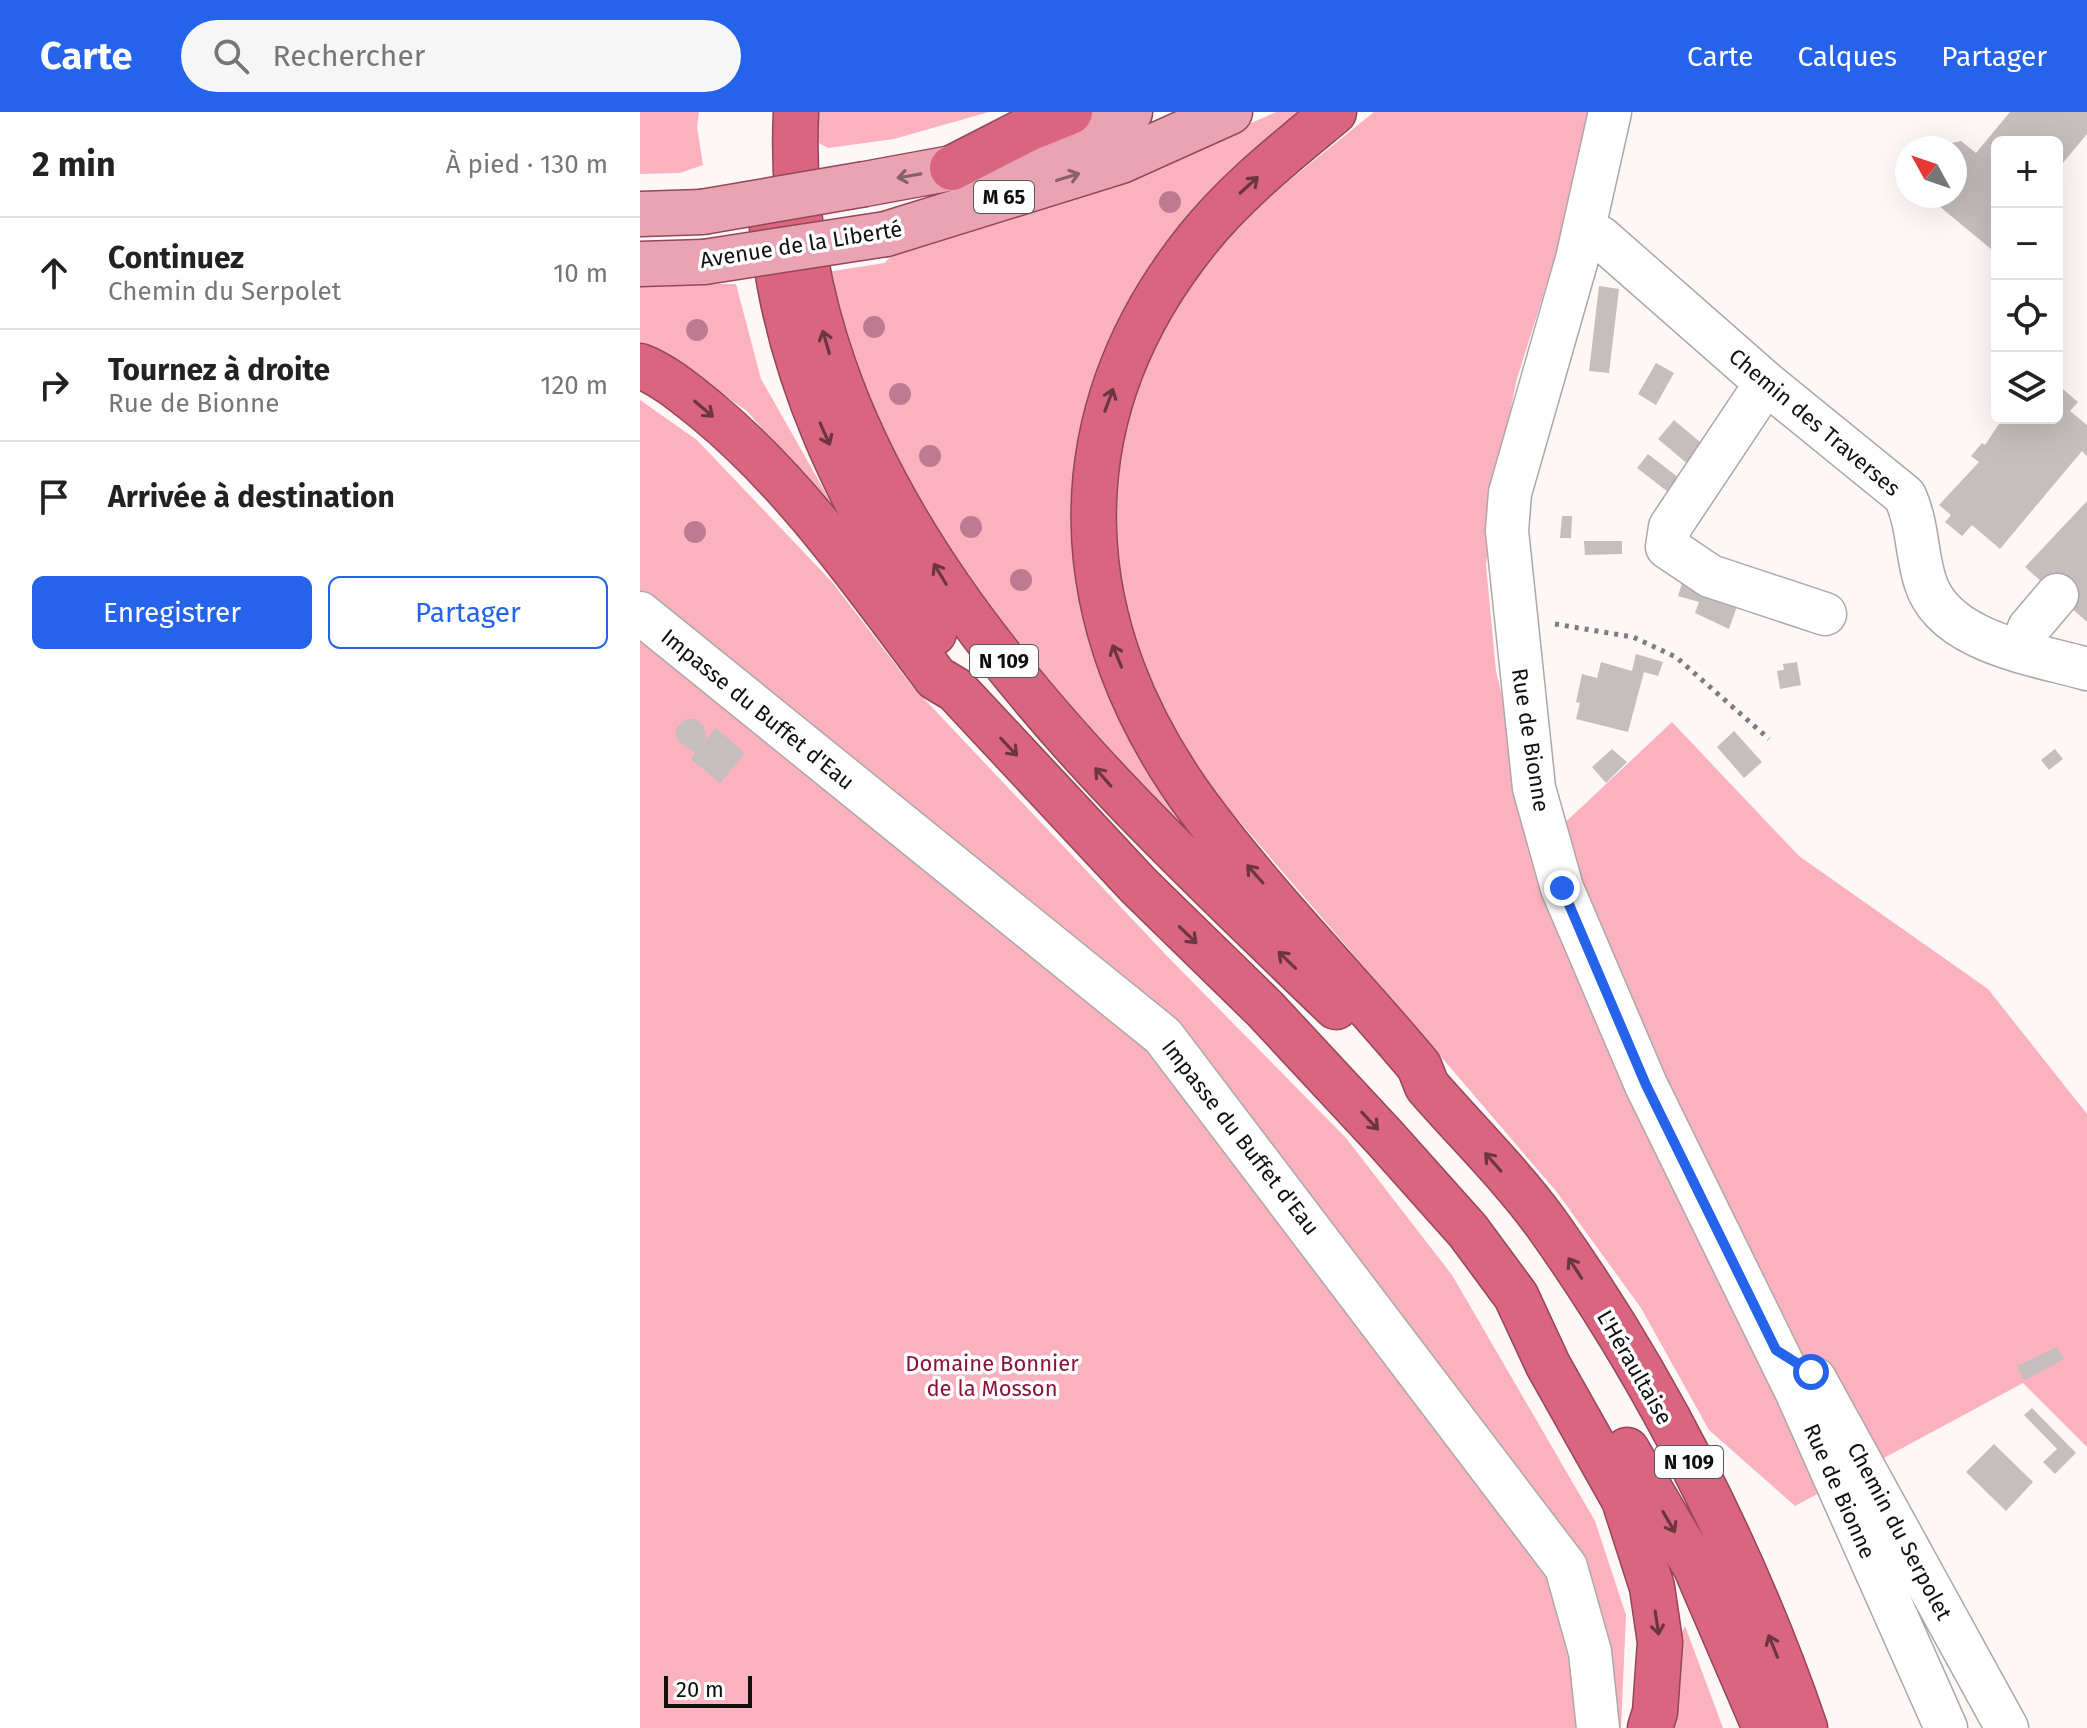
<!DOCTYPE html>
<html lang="fr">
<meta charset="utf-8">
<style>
body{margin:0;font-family:"Fira Sans",sans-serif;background:#f6f6f6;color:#222}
.controls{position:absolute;right:24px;top:24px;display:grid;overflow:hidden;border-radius:12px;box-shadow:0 8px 32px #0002}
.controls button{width:72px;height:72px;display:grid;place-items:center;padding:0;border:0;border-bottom:2px solid #e0e0e0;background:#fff;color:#222;font:40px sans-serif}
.compass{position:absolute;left:1255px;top:24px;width:72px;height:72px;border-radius:50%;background:#fff;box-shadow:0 8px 32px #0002;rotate:310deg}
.scale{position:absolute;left:24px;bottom:20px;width:88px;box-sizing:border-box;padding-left:8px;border:4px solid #110e0f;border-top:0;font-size:22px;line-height:28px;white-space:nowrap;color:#110e0f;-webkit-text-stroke:6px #fff;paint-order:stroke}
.stop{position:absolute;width:24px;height:24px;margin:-18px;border:6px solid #2563eb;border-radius:50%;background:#fff}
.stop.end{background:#2563eb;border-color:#fff;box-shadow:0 2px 8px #0008}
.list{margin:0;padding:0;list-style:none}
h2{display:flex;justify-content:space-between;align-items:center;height:104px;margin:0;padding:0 32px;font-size:34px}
h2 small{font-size:26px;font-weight:400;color:#767676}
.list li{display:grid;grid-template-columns:52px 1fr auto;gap:24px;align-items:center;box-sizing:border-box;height:112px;padding:0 32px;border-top:2px solid #e0e0e0}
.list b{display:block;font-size:30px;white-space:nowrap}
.list p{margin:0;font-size:26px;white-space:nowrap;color:#767676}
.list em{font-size:26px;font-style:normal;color:#767676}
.actions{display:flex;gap:16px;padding:24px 32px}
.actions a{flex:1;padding:18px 0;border:2px solid #2563eb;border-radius:12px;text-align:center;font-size:28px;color:#2563eb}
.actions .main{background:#2563eb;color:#fff}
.icon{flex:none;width:44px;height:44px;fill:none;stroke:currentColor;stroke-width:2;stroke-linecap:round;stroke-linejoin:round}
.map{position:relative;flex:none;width:1447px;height:1616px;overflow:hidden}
header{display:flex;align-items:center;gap:48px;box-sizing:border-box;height:112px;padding:0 40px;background:#2563eb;color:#fff}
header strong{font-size:38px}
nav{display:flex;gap:44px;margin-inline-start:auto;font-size:28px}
.search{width:560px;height:72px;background:#f6f6f6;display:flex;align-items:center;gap:20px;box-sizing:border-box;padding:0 28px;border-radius:44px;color:#767676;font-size:30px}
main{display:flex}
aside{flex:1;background:#fff}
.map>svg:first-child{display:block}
.green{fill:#fbb2bf}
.building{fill:#c5bdbe}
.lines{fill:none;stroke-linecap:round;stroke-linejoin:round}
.minor-casing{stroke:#aea6a7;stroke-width:45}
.major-casing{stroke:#944758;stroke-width:47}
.highway-casing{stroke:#944758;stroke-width:47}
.path{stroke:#7f7a7b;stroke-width:5;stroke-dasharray:4 6;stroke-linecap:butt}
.minor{stroke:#fff;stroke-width:42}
.major{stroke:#e9a3b3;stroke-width:44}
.highway{stroke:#da6580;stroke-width:44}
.major-bridge-casing{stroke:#944758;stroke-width:47;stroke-linecap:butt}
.major-bridge{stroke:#e9a3b3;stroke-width:44}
.tree{fill:#bd7a91}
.oneway{stroke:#886069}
.oneway2{stroke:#6b3542}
.route{stroke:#2563eb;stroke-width:10}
.labels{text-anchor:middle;stroke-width:7;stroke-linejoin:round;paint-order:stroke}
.shield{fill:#fff;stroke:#585657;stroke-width:2}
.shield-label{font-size:20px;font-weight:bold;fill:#110e0f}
.street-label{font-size:22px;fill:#110e0f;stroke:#fff}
.park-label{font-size:22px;fill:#88143c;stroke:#fff}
</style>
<header>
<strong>Carte</strong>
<div class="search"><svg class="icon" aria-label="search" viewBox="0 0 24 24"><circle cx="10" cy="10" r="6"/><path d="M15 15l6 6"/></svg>Rechercher</div>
<nav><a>Carte</a><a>Calques</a><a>Partager</a></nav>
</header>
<main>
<aside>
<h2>2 min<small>À pied · 130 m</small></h2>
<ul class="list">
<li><svg class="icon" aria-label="ahead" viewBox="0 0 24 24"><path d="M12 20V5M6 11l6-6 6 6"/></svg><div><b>Continuez</b><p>Chemin du Serpolet</p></div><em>10 m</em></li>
<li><svg class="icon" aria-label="right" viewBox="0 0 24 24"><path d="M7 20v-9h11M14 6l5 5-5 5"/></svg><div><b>Tournez à droite</b><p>Rue de Bionne</p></div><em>120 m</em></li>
<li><svg class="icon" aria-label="arrive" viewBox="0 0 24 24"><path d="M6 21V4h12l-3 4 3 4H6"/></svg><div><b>Arrivée à destination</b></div></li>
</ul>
<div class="actions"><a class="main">Enregistrer</a><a>Partager</a></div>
</aside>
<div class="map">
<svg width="1447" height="1616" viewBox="0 0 1447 1616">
<rect width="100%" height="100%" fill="#fef7f8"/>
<path class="green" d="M0,0H59L57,15L63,53L40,61L0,62Z
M173,0H349L254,27L188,36L169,26Z
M636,0H676L544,120L442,464L634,807L492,665L337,484L229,319L180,161L245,151L256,138L519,52Z
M734,0H951L927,107L876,270L854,386L846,453L856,559L898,736L1032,610L1159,744L1348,877L1447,1002V1335L1383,1271L1155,1394L1069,1318L1001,1196L916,1079L551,653L509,577L477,457L473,390L483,314L501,259L532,198L571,142L615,96Z
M0,172H96L121,267L200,406L107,299L24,243L0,233Z
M0,288L57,328L192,470L272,574L527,844L706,1026L812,1163L955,1409L986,1503L981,1616H0Z
M1045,1514L1083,1616H1029L1037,1529Z"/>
<path class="building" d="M1370,0H1447V22L1417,58V30H1357V142L1287,84H1315V36H1288L1321,29L1336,41Z
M959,174L979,177L969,261L949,259Z
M1016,251L1034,261L1016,293L998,282Z
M1417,272L1438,290L1430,299L1447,313V344L1442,339L1360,437L1332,413L1322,424L1305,410L1311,403L1299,393L1339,350L1331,344L1342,331L1345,333L1363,306L1366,309L1369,306H1417Z
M1034,308L1066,335L1050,354L1018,327Z
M1008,342L1039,366L1028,380L997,356Z
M1447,389V510L1385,455Z
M922,404H932L931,426H920Z
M944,429H982V442L945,443Z
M1044,465L1100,486L1089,517L1055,501L1059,490L1038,484Z
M996,542L1023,550L1018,564L1004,560L988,620L936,607L940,591L936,590L942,562L957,566L961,550L992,559Z
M1157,550L1161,573L1140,577L1137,559L1144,558L1143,552Z
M46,607H55L64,614L66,626L61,633L76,616L105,641L80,671L51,647L55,641L37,628L36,617Z
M1094,619L1122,650L1104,666L1077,635Z
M972,637L987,650L966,671L952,655Z
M1415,637L1423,647L1409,658L1401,648Z
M1417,1235L1424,1247L1385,1268L1382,1265L1377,1254Z
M1392,1296L1436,1341L1415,1362L1403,1350L1417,1337L1384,1303Z
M1354,1332L1393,1370L1366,1399L1326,1360Z"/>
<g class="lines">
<defs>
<path id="minor" d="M970,0L937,147L870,381L867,419L894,676L922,776L1006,973L1157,1281L1306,1616
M945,116L961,126L1126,271L1265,384C1278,413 1276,440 1285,469C1303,530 1394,542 1447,557
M1126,271L1030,415L1027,435L1070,464L1185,502
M0,501L523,924L926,1455L950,1540L958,1616
M1381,537L1389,516L1417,483
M1175,1267L1367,1616"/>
<path id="major" d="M225,72L312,56L421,29L490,0
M0,102L62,100
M246,122L481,49L590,0
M0,152L64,150"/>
<path id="highway" d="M156,0C138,378 447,655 696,895
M694,0C646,40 596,79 557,128C413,308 425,515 559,696C626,786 707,868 779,954L787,974C826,1019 871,1063 906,1111C1014,1262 1105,1441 1165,1616
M312,56L388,17L430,0
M131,103C141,257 211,394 294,521
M0,254C24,263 46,282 66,298C157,373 225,472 296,566L316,578L499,774L625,897L745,1026L828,1119L876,1184L908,1253L984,1388L1012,1475L1020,1530L1015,1600L1010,1616
M987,1338L1056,1456L1125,1616"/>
</defs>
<use href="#minor" class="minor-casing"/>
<use href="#major" class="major-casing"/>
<use href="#highway" class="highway-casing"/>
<path class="path" d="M915,512L993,525L1036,545L1129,627"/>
<use href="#minor" class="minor"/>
<use href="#major" class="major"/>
<use href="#highway" class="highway"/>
<defs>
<path id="major-bridge" d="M62,100L225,72
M64,150L246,122"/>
</defs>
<use href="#major-bridge" class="major-bridge-casing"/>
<use href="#major-bridge" class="major-bridge"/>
</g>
<g class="tree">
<circle cx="530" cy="90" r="11"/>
<circle cx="234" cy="215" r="11"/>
<circle cx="57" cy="218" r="11"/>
<circle cx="260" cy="282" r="11"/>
<circle cx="290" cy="344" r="11"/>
<circle cx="331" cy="415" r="11"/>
<circle cx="55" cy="420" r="11"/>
<circle cx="381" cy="468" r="11"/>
</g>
<defs><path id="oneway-shaft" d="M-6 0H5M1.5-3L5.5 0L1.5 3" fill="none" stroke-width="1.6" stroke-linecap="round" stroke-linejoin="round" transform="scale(2)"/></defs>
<g class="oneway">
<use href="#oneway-shaft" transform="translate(269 64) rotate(170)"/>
<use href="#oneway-shaft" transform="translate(428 65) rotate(-17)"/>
</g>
<g class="oneway2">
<use href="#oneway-shaft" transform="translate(609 73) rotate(-42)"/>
<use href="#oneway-shaft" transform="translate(186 230) rotate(-106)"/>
<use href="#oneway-shaft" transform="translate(469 288) rotate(-70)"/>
<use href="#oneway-shaft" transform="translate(64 297) rotate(40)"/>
<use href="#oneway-shaft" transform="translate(185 322) rotate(66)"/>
<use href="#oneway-shaft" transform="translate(300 462) rotate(-121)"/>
<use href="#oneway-shaft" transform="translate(477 544) rotate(-112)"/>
<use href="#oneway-shaft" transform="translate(369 635) rotate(47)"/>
<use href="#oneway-shaft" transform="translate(463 665) rotate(-131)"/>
<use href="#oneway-shaft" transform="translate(615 762) rotate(-131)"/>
<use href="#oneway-shaft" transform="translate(548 823) rotate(44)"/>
<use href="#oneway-shaft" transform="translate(647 848) rotate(-136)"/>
<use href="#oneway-shaft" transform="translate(730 1009) rotate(47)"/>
<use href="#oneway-shaft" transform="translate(853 1050) rotate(-131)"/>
<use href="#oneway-shaft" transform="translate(935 1156) rotate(-123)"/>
<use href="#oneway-shaft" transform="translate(1029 1410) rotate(60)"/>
<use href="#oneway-shaft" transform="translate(1017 1511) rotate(81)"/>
<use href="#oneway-shaft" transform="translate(1133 1534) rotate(-112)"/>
</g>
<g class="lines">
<path class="route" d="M922,776L1006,973L1136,1238L1171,1260"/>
</g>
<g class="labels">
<g class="shield">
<rect x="334" y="69" width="60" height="32" rx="6"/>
<rect x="330" y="533" width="68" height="32" rx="6"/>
<rect x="1015" y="1334" width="68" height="32" rx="6"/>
</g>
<g class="shield-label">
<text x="364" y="92">M 65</text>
<text x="364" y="556">N 109</text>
<text x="1049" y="1357">N 109</text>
</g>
<g class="street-label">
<text transform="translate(161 132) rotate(-9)" y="8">Avenue de la Liberté</text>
<text transform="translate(1175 310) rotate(40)" y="8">Chemin des Traverses</text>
<text transform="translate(118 597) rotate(39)" y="8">Impasse du Buffet d'Eau</text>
<text transform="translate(891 628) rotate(81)" y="8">Rue de Bionne</text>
<text transform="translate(601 1025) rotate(52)" y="8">Impasse du Buffet d'Eau</text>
<text transform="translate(995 1255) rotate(60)" y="8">L'Héraultaise</text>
<text transform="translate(1200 1379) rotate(66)" y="8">Rue de Bionne</text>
<text transform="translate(1260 1419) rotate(62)" y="8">Chemin du Serpolet</text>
</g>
<g class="park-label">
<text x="352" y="1259">Domaine Bonnier<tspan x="352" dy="25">de la Mosson</tspan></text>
</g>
</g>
</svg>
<div class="controls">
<button>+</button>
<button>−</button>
<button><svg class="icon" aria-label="locate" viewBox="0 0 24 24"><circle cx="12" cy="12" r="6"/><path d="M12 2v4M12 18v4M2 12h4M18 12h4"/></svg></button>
<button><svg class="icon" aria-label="layers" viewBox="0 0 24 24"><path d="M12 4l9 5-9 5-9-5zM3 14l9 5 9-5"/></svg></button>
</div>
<svg class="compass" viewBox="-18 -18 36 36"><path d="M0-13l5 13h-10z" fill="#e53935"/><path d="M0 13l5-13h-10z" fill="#767676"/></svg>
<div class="scale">20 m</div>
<div class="stop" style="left:1171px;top:1260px"></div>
<div class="stop end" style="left:922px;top:776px"></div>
</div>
</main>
